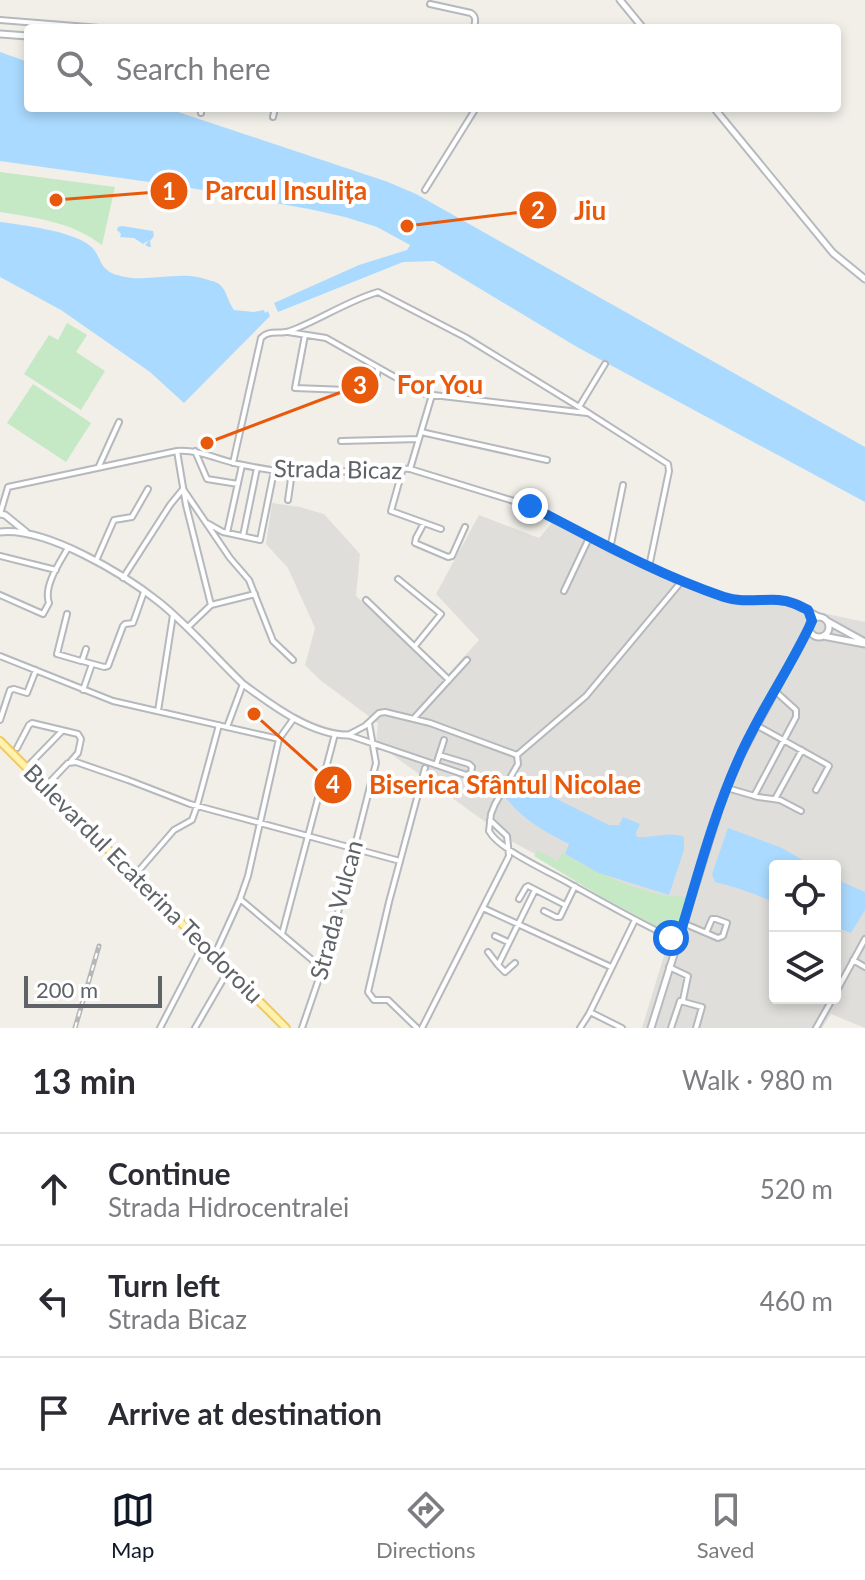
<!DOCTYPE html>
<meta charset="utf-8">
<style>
body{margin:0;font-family:Lato,sans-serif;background:#f7f7f7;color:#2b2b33}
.controls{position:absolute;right:24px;bottom:24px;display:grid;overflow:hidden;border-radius:8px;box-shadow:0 4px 12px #0003}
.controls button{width:72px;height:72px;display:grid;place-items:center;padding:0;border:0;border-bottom:2px solid #e1e1e2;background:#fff;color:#2b2b33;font:40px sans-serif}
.scale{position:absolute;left:24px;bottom:20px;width:138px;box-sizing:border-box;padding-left:8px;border:4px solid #5f6368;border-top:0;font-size:22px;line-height:28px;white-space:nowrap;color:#5f6368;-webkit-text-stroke:6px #fff;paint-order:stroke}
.stop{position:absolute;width:24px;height:24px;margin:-18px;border:6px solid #1a73e8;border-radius:50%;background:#fff}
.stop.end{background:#1a73e8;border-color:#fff;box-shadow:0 2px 8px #0008}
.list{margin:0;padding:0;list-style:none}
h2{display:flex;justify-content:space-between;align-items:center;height:104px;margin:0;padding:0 32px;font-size:34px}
h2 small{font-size:26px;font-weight:400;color:#7c7c81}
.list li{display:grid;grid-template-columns:52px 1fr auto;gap:24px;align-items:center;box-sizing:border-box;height:112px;padding:0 32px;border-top:2px solid #e1e1e2}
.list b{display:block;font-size:30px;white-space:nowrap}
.list p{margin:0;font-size:26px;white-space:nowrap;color:#7c7c81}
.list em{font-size:26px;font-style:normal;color:#7c7c81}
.icon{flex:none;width:44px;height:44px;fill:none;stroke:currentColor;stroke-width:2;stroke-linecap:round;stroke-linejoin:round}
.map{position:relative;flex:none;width:865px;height:1028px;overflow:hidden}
.search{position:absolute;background:#fff;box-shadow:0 4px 12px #0003;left:24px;right:24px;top:24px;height:88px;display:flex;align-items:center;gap:20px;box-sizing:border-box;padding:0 28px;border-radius:8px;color:#7c7c81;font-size:30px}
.sheet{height:440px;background:#fff}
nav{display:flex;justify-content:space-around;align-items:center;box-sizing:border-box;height:112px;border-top:2px solid #e1e1e2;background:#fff;font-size:22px;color:#7c7c81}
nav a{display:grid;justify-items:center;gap:4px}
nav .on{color:#111827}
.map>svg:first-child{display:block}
.industrial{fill:#e0deda;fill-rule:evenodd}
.green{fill:#c5e8c5}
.water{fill:#aadaff}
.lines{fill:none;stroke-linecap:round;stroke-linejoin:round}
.street-casing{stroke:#b5b8bc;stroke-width:8}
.secondary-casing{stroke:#b6babf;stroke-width:9}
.primary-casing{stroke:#f2c960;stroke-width:10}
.street{stroke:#fff;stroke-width:4}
.secondary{stroke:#fff;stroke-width:5}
.primary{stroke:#fff2af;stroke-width:6}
.rail-casing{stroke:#b6b7b8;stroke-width:5}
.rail{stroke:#fff;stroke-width:2;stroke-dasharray:6;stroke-linecap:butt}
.route{stroke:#1a73e8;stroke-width:10}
.labels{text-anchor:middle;stroke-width:8;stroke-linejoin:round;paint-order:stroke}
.street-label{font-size:24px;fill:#5f6368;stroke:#fff}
.leader{fill:none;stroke:#e8590c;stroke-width:3}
.callout-dot{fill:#e8590c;stroke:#fff;stroke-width:3}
.mark-label{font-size:24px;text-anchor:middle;font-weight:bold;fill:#fff}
.callout-label{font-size:26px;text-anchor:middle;font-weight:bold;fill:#e8590c;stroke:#fff;stroke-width:8;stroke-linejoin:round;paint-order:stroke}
</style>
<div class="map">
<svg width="865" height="1028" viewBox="0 0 865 1028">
<rect width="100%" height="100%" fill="#f1efe8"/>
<path class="industrial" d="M272,503L300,507L324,514L360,554L356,596L445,678L479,640L436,594L479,515L539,538L552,523L669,581L865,622V1028L831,1014L822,1028H642L672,929L513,842L376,743L378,723L320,680L305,665L315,628L288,568L266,544ZM775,866H835V998H775Z"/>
<path class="green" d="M0,172L115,187L102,245C72,222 37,218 0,212Z
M67,323L87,335L76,352L105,371L81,410L24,374L49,335L58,340Z
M33,384L91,423L66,462L7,423Z
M538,851L557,861L562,853C594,871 625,886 662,895C670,897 679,896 688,897L679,928L674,933H669L602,897L534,856Z"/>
<path class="water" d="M0,52L28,62V108H166L388,182L416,194L865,447V502L577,347L434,261L403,262L278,312L274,303L359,265L407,250L410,245L377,227L345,217L309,209L185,187L0,161Z
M0,222C23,225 71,231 89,245C102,254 97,269 117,275C144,284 174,271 202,278C207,280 215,281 219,284C227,290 228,303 234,310L254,312L264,310L265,313L268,311L270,316L184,403L150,372L61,310L0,277Z
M122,226L153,231L154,236L150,241L151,247H149L145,245L149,240L143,244L134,238L120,237L121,234L117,230L118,227Z
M519,780L609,825H619L623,817L640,824L636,833L637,837C653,838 670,831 684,837V850L669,895L599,873L565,854L569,844C541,829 525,821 504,796L508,788Z
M728,828L782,848L813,866H775V903C756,894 736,887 715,882L712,874Z
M835,879L865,892V910L851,933L835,927Z"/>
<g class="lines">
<defs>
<path id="street" d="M430,4L471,13C477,17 475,22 474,28
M0,20L100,28
M200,108L201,113
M273,117L275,108
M425,190L476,108
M288,332L326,338L425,394L587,413
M305,335L295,388L372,391L375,388L378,369
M579,407L605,364
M421,432L547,460
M341,441L419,439
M177,451L186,505L211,605
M195,451L207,479L238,484
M233,463L261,338C269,329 279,335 290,331C320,320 347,301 378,292L465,337L579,407L668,464L669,471L649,567
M99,466L119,422
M403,468L391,511L441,529
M410,469L432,395
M288,500L292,472
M0,514L8,487L177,451C200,449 220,461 243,465C267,470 292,474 317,473C348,473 378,465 410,469L530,506L610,549L681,582L738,601L768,600L793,603L822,618
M207,523L223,532L260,540L274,471
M424,523L416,538L415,543L448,557L452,556L465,527
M227,533L242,465
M243,536L257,468
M610,549L623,485
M0,556L56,570
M96,561L114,520L132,517L148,489
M123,578L170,505L183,489L230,558L249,580L273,641L293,660
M398,579L441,614L415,646
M564,591L589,538
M0,595L43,614L49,603C43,586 60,562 68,548
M366,600L449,680
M67,614L57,654L81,661
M188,627L211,605L255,594
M86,649L82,661L104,667L108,666L123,626L125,624L133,623L144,592
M0,656L113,701L279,739
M83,690L92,664
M158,711L173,615
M415,717L467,660
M0,720L10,690L14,689L27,693L36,670
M756,725L828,765L829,766L816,790
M227,727L243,684
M17,748L29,725L32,723L78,734L81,739L78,753L71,761
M439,755L469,764L472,767L471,773L466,775L348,735L365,726L379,713L385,712L430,723L517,755L518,764L495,804L491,814L489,831C499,850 552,873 572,885C607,904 641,924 678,941
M517,755L586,696L681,582
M436,765L444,740
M27,767L62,731
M46,786L68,763L76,762L128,780L190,804L400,861
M727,788L758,797L780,800L801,811
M754,796L796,717V710L775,691
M775,799L802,750
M135,875L174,830L192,820L197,806L219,725
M240,899L323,969
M519,899L526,887L528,886L565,905
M483,908L611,967
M544,911L556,917H560L575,886
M683,923L718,938L723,936L727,923L716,919H712L706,933
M282,934L335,734
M495,936L508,942
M488,952L498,965
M214,956L240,899L248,876L279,739L294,718
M853,960L865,967
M515,963L505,972L498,965L535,890
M669,967L688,976L683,1000
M835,994L865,939
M590,1012L622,1028
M160,1028L203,945
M195,1028L228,971
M302,1028L328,952L376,763L369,723
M417,1028L388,1000H374L368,992L389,902L425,768
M422,1028L509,856L507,836L490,820
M580,1028L589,1014L635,920
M671,1028L680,1001L702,1007L696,1028
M816,1028L833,998"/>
<path id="secondary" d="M620,0L643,28
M0,34L28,36
M714,108L833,253L865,279
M0,514L5,515L26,532
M0,532C46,527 124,574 159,602C189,626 215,657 243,684C272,705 311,735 348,735
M809 627a10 10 0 1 1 20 0a10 10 0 1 1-20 0Z
M827,621L865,642
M823,636L865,644
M651,1028L723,797L741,755L810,626"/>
<path id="primary" d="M0,741L286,1028"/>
</defs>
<use href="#street" class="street-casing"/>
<use href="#secondary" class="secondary-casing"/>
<use href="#primary" class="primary-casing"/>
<use href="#street" class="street"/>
<use href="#secondary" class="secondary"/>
<use href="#primary" class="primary"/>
<defs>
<path id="rail" d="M75,1028L99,946"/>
</defs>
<use href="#rail" class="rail-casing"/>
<use href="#rail" class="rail"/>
</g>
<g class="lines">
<path class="route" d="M530,506C594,539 656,574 724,597C742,603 760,599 779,600C790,601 798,605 808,610L812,621C791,667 761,709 740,756C713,815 697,879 678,941L671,938"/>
</g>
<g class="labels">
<g class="street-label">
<text transform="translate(338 470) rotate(1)" y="8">Strada Bicaz</text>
<text transform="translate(143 884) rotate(45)" y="8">Bulevardul Ecaterina Teodoroiu</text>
<text transform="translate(337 910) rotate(-75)" y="8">Strada Vulcan</text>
</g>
</g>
<path class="leader" d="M56 200L169 191M407 226L538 210M207 443L360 385M254 714L333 785"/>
<g class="callout-dot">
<circle cx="56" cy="200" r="8"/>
<circle cx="407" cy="226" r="8"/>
<circle cx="207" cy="443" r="8"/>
<circle cx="254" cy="714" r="8"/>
<circle cx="169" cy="191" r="20"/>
<circle cx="538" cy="210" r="20"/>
<circle cx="360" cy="385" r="20"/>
<circle cx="333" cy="785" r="20"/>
</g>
<g class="mark-label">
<text x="169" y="200">1</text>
<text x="538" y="219">2</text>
<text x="360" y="394">3</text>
<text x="333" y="793">4</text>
</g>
<g class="callout-label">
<text x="286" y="200">Parcul Insulița</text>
<text x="590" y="220">Jiu</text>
<text x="440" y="394">For You</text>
<text x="505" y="794">Biserica Sfântul Nicolae</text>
</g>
</svg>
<div class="controls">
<button><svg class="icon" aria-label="locate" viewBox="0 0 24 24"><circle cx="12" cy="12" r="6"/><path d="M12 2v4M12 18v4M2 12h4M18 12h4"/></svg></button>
<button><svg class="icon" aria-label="layers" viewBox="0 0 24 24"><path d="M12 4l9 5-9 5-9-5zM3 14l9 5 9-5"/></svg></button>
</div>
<div class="scale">200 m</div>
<div class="stop" style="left:671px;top:938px"></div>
<div class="stop end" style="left:530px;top:506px"></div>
<div class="search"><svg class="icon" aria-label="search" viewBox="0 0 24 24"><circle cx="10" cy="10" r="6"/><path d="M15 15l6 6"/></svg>Search here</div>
</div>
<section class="sheet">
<h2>13 min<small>Walk · 980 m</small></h2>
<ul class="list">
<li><svg class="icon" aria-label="ahead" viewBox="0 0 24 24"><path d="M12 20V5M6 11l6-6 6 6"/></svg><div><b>Continue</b><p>Strada Hidrocentralei</p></div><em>520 m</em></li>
<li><svg class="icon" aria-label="left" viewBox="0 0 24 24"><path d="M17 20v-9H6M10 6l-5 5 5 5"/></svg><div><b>Turn left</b><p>Strada Bicaz</p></div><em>460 m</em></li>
<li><svg class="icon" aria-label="arrive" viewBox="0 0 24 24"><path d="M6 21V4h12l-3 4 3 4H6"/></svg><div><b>Arrive at destination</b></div></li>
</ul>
</section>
<nav>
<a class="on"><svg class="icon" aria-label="map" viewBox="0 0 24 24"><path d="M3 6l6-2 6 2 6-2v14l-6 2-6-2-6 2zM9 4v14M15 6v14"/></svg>Map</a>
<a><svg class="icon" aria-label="directions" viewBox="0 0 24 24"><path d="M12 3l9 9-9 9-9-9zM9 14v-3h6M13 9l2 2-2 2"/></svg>Directions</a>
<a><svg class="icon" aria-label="saved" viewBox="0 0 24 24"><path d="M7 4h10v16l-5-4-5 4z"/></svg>Saved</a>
</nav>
